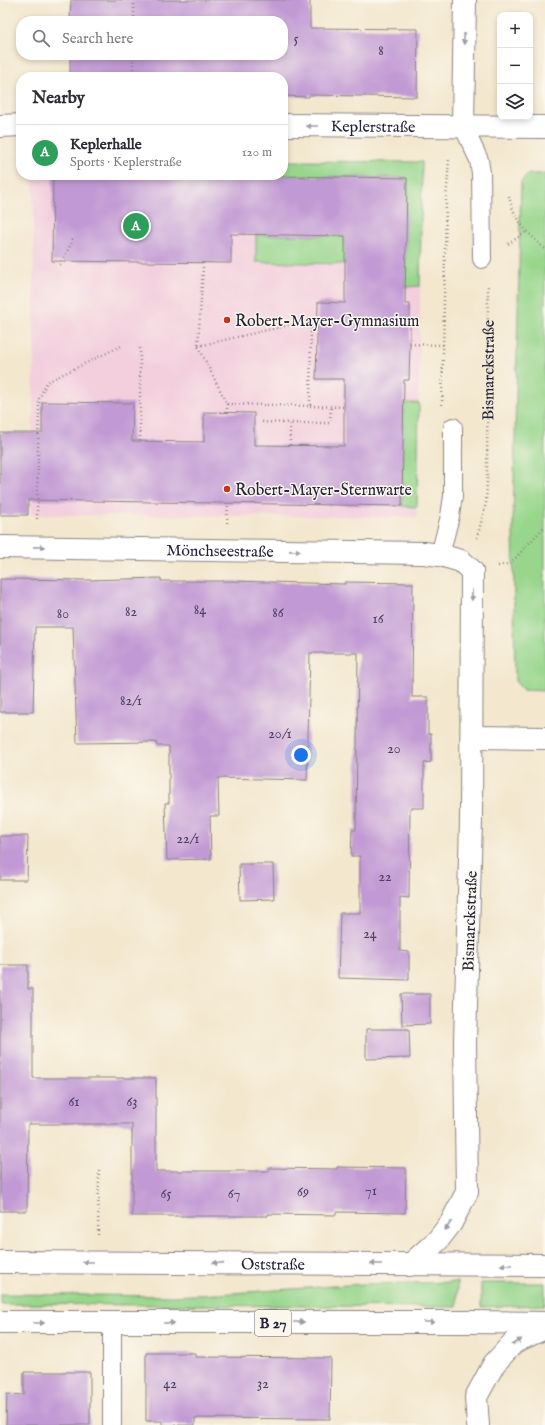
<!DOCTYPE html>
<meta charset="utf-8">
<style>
body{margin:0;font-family:"IM FELL English",serif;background:#f2f2f3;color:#2b2b33}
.controls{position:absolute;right:12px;top:12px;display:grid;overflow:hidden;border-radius:8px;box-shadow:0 2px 6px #0003}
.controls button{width:36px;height:36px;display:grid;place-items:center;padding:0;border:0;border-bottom:1px solid #e1e1e2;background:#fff;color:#2b2b33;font:20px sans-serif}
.you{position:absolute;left:301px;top:755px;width:14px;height:14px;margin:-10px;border:3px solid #fff;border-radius:50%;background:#1a73e8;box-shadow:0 0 0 6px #1a73e833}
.badge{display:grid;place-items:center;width:26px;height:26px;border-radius:50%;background:#c8321e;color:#fff;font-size:13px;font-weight:700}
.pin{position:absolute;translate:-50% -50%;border:2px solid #fff;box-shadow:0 1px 4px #0006}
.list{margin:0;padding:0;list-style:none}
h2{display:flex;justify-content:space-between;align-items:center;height:52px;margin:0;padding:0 16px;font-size:17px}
h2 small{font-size:13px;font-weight:400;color:#7c7c81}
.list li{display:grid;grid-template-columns:26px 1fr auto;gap:12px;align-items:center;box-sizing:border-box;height:56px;padding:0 16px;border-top:1px solid #e1e1e2}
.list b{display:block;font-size:15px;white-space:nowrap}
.list p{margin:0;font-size:13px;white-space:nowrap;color:#7c7c81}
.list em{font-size:13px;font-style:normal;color:#7c7c81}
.icon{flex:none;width:22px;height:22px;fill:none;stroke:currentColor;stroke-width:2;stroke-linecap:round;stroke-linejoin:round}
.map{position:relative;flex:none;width:545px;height:1425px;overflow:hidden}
.search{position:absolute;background:#fff;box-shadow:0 2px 6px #0003;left:16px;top:16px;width:272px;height:44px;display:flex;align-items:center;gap:10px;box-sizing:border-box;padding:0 14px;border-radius:16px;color:#7c7c81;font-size:15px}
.panel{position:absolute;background:#fff;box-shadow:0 2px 6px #0003;left:16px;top:72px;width:272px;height:108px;border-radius:16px}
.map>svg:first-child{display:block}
.built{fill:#f3cfde}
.green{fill:#98d68c;stroke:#5d7c64}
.building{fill:#c199d4}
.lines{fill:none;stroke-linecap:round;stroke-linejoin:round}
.lane-casing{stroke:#8a8484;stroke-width:20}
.street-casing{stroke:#8a8484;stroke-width:24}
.primary-casing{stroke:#8a8484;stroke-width:24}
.path{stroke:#8a8484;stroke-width:2.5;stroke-dasharray:1 3;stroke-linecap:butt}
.lane{stroke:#fff;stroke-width:18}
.street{stroke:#fff;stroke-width:22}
.primary{stroke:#fff;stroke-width:22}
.oneway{fill:#9c9ca7}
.poi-dot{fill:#c8321e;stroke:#fbf7ec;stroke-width:1.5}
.labels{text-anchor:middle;stroke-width:3;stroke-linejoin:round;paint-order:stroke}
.number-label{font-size:14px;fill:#4a4061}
.shield{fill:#fbf7ec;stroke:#636270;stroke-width:1}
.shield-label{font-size:15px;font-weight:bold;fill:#22223b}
.street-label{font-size:16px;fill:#22223b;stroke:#fbf7ec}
.poi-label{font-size:16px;fill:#22223b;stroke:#fbf7ec;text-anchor:start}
</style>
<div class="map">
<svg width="545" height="1425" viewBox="0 0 545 1425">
<rect width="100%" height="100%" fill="#fbf7ec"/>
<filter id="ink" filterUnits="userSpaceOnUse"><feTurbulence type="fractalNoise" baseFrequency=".025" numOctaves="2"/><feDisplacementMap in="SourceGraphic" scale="8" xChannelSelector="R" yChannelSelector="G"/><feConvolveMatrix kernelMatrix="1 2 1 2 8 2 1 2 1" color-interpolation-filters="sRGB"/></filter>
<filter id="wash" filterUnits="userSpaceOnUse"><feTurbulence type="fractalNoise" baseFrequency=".012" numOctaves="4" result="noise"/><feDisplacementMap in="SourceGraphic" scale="16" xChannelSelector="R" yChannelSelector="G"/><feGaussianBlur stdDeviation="0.9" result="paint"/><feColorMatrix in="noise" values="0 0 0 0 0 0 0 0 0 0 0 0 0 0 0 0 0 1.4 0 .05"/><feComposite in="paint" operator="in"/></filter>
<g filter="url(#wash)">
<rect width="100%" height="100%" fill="#f3e7ce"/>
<path class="built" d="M283,161L422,162L417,517L31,515L34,354L33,175H283Z"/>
<path class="green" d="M283,161L422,162L420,286L405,287L407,178L225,175H283Z
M527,174H545V691L523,690L515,681L513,521L521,182Z
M256,235L345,236V264L256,262Z
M403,403H419L417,507L402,506Z
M457,1282V1307L0,1304V1294L172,1296L218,1294L363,1284Z
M481,1283H545V1305L481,1307Z"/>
<g id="blocks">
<path class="building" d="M71,0H310V28L418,29L417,97L309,95V97L283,96V77H70V55H283V21H70Z
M53,175H213L407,178L405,304H410V344L409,380H404L402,506L28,500V515H0V433H42V402L133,403L132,441L204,442V412L254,413V445L344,446V379H316L318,302L345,303V236L231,234V263L52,261Z
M161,578V581H230L345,584V582L413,583L412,697H428V734H431V762L424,763V808H410L409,898L400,897V951L409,952V980L338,978L340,913H360V856H351L352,830H356L358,653H310L307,780L218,778L219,816H210L211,859L167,860L165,803H169V746H157L156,742L77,743L73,627H35L33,712H0V579L88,580Z
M0,836H28L27,880H0Z
M239,864H273L274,899L240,900Z
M0,965H28V989H33V1078H156V1171H269V1168L337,1169V1167L406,1168L405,1213L336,1212V1215L268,1214V1216H132V1124H28L27,1211H0Z
M401,994H430V1024L402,1025Z
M366,1029H409L410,1058L366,1059Z
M146,1353H195V1357L331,1358L330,1419L195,1418V1425H162V1421H146Z
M24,1372H90V1425H6L7,1394L24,1395Z"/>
</g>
</g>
<g filter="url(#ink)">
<use href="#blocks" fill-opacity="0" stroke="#8a8484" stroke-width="1"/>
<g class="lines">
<defs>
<path id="lane" d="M463,126L479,160L481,173L482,259
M440,555L450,516L453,496V427
M112,1425V1323"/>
<g id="street">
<path id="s2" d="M283,125L545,127"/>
<path d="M0,126L21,125"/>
<path d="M463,126L465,0"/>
<path id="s3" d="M0,547L424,553L440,555L461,561L472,571L471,821L465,1042L467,1192L451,1223L438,1240L410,1265"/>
<path d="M472,737L545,738"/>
<path d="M478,1425L476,1397L494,1364L514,1342L545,1328"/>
</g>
<g id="primary">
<path id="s4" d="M0,1262L545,1265"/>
<path d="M0,1322H470L545,1323"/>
</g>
</defs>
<use href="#lane" class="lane-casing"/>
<use href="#street" class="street-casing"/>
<use href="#primary" class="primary-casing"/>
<g class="path">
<path d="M134,21V0"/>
<path d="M133,77V55"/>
<path d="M509,196C514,221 527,232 545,249"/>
<path d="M508,244L526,232"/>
<path d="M203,263V268L198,346L227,404V413"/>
<path d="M60,265L72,242V237"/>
<path d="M410,344L443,345"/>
<path d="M198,346L311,320H317"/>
<path d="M227,404L310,406L311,320"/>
<path d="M442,405L446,201L449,160"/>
<path d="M310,406L344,407"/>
<path d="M262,422L290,423"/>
<path d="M140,441V346"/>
<path d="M290,445V423H330L331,406"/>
<path d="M37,519L39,399L47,382L121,346"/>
<path d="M227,523L228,504"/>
<path id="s1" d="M477,538L486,503L487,480L488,284"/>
<path d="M498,566L511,563L545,526"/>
<path d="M98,1235L99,1170"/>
</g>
<use href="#lane" class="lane"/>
<use href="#street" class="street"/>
<use href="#primary" class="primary"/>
</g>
<defs><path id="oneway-solid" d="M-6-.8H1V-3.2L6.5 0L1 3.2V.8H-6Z"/></defs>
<g class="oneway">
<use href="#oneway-solid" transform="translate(464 39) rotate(91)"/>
<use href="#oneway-solid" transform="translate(312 126) rotate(-180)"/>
<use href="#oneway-solid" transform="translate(39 547) rotate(1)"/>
<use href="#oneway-solid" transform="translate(295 551) rotate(1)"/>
<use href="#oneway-solid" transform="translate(472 595) rotate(90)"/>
<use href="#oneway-solid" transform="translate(448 1226) rotate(126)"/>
<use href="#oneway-solid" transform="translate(88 1262) rotate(-180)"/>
<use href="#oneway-solid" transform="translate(218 1263) rotate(-180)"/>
<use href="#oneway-solid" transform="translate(376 1264) rotate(-180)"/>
<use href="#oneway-solid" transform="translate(506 1265) rotate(-180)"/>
<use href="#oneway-solid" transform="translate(299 1322)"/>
<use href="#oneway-solid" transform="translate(429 1322)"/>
<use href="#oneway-solid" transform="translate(39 1323)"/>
<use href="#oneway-solid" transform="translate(169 1323)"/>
<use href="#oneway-solid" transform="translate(517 1342) rotate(-33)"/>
</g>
</g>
<g class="poi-dot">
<circle cx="227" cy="320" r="4"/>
<circle cx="227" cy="489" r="4"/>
</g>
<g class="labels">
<g class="number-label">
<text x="296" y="43">5</text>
<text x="381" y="55">8</text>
<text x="200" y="614">84</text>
<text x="131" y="616">82</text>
<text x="278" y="617">86</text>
<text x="63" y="618">80</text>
<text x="378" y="623">16</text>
<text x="131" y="705">82/1</text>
<text x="280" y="738">20/1</text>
<text x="394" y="753">20</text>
<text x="188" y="843">22/1</text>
<text x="385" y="881">22</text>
<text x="370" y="938">24</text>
<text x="74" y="1106">61</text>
<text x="132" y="1106">63</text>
<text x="371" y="1195">71</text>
<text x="303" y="1196">69</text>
<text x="166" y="1198">65</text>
<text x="234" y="1198">67</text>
<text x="170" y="1388">42</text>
<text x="263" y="1388">32</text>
</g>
<rect class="shield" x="255" y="1310" width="36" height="26" rx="3"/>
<g class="shield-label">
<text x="273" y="1328">B 27</text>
</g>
<g class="street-label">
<text dy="6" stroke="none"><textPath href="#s2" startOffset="90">Keplerstraße</textPath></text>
<text dy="6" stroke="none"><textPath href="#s1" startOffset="169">Bismarckstraße</textPath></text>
<text dy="6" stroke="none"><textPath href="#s3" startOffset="220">Mönchseestraße</textPath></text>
<text transform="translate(469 921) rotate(-88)" y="6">Bismarckstraße</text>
<text dy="6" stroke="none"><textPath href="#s4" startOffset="273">Oststraße</textPath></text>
</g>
<g class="poi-label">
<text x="235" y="326">Robert-Mayer-Gymnasium</text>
<text x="235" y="495">Robert-Mayer-Sternwarte</text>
</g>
</g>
</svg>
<div class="controls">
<button>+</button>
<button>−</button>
<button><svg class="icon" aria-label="layers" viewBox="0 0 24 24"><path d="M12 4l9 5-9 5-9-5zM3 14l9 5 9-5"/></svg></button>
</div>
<div class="you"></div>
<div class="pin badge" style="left:136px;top:226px;background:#2e9e5b">A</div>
<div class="search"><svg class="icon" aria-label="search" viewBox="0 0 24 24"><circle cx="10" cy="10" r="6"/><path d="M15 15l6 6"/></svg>Search here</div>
<section class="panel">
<h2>Nearby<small></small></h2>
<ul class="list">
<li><span class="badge" style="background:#2e9e5b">A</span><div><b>Keplerhalle</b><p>Sports · Keplerstraße</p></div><em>120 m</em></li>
</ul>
</section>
</div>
